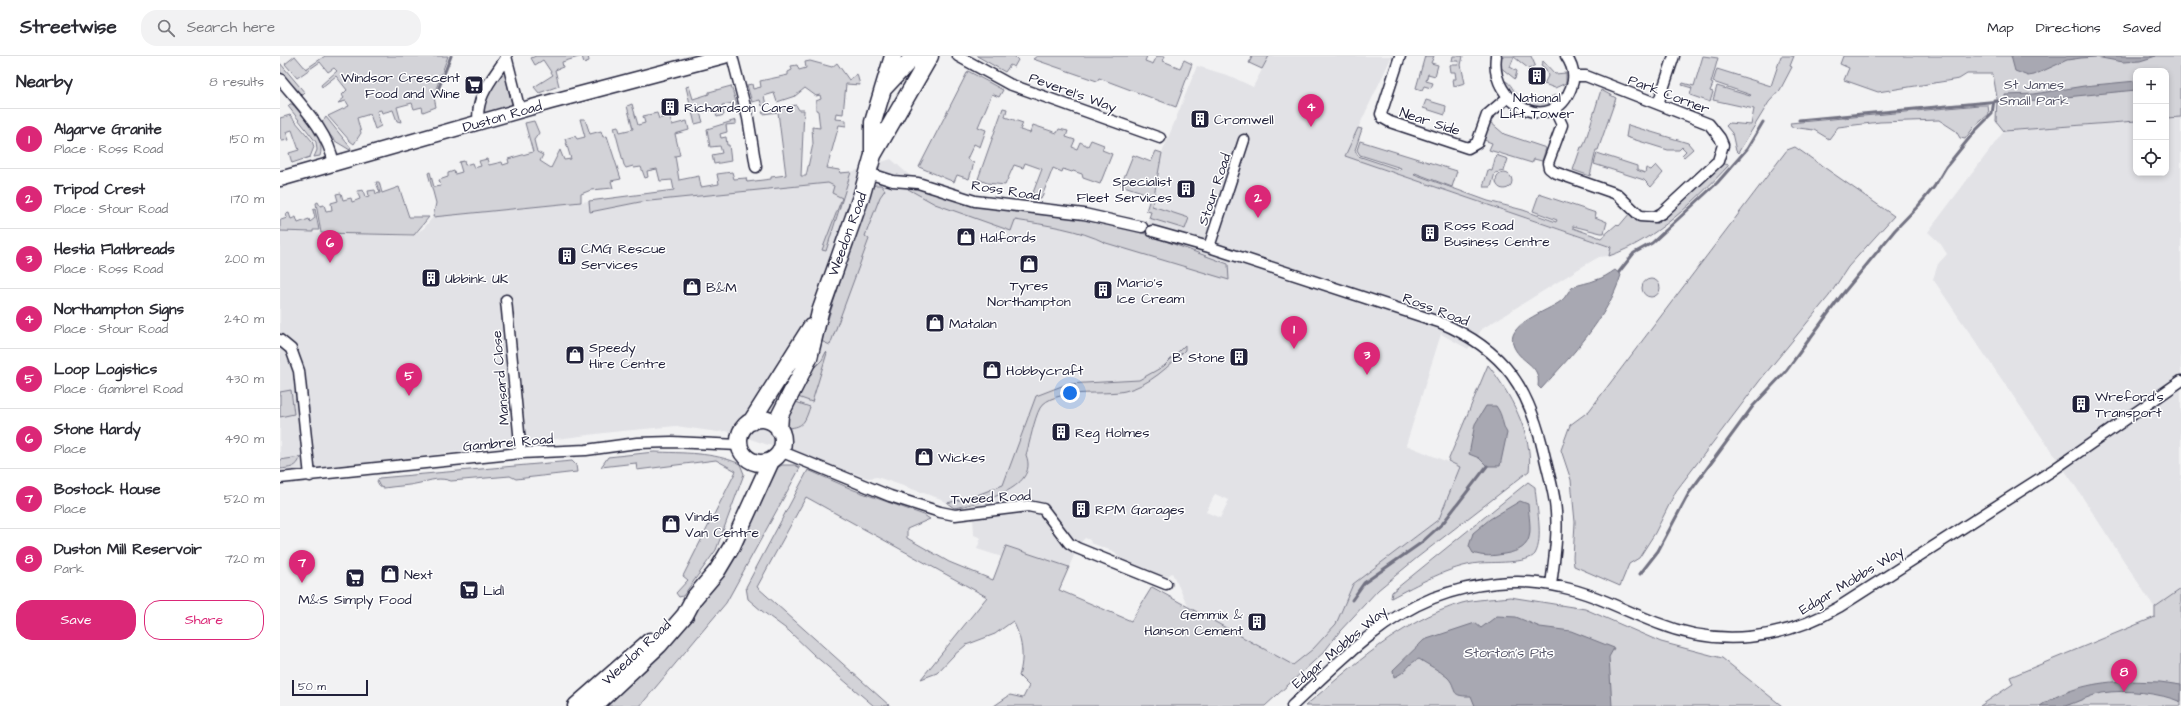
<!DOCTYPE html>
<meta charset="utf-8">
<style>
body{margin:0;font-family:"Architects Daughter",sans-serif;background:#f2f2f3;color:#2b2b33}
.controls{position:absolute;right:12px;top:12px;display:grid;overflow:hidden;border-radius:8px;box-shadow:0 2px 6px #0003}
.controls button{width:36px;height:36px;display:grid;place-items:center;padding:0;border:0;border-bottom:1px solid #e1e1e2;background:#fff;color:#2b2b33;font:20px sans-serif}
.scale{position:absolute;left:12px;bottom:10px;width:76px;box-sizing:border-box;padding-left:4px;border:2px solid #22223b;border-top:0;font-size:11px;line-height:14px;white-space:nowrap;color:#22223b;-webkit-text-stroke:3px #fff;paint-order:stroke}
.you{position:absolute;left:790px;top:337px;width:14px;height:14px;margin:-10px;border:3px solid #fff;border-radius:50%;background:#1a73e8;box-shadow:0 0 0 6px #1a73e833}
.badge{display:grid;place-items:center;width:26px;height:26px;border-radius:50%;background:#db2777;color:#fff;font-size:13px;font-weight:700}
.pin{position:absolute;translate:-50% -33px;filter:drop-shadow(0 1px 2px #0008)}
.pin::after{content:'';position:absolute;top:21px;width:14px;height:12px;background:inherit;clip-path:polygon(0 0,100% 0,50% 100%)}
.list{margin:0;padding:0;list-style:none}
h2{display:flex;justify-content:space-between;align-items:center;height:52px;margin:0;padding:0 16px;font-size:17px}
h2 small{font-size:13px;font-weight:400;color:#7c7c81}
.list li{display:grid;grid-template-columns:26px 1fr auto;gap:12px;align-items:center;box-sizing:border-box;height:60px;padding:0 16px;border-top:1px solid #e1e1e2}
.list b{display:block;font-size:15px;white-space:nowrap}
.list p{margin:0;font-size:13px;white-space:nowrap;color:#7c7c81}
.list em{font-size:13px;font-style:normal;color:#7c7c81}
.actions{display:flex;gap:8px;padding:12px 16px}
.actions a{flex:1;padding:9px 0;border:1px solid #db2777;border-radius:16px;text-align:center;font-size:14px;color:#db2777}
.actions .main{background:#db2777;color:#fff}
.icon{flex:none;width:22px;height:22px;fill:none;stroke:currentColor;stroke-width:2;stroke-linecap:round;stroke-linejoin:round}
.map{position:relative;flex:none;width:1901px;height:650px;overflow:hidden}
header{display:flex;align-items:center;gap:24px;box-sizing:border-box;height:56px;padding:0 20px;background:#fff;border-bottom:1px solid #e1e1e2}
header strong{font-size:19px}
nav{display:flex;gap:22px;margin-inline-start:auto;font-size:14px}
.search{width:280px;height:36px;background:#f2f2f3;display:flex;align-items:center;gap:10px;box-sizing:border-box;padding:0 14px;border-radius:16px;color:#7c7c81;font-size:15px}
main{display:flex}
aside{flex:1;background:#fff}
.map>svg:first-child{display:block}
.built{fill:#e2e2e6;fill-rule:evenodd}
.green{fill:#d3d3d8;stroke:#7a7a8a}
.water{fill:#a8a8b2;stroke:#727282}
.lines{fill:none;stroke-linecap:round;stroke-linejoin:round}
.stream{stroke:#727282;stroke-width:3}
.street-casing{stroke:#22223b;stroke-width:13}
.secondary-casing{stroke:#22223b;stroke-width:17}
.primary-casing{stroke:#22223b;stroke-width:19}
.street{stroke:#fff;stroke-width:10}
.secondary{stroke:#fff;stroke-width:14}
.primary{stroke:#fff;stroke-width:16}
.labels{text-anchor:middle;stroke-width:3;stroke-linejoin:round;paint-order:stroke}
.poi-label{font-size:14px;fill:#22223b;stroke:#fff;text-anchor:start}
.park-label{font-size:14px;fill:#57576a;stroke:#fff}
.street-label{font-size:14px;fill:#22223b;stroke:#fff}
</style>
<header>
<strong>Streetwise</strong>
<div class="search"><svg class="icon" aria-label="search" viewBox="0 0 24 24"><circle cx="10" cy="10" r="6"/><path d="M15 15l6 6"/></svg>Search here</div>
<nav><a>Map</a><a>Directions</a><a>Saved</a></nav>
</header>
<main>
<aside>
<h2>Nearby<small>8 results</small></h2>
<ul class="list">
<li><span class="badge">1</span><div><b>Algarve Granite</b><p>Place · Ross Road</p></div><em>150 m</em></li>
<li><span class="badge">2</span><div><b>Tripod Crest</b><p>Place · Stour Road</p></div><em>170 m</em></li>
<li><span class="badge">3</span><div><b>Hestia Flatbreads</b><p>Place · Ross Road</p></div><em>200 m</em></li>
<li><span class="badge">4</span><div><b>Northampton Signs</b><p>Place · Stour Road</p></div><em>240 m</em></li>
<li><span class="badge">5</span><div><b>Loop Logistics</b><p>Place · Gambrel Road</p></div><em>430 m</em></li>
<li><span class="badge">6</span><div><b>Stone Hardy</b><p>Place</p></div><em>490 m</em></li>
<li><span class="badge">7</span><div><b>Bostock House</b><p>Place</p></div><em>520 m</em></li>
<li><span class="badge">8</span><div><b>Duston Mill Reservoir</b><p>Park</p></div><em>720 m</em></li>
</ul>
<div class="actions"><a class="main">Save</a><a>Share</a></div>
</aside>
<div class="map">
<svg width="1901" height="650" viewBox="0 0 1901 650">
<rect width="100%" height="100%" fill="#f2f2f3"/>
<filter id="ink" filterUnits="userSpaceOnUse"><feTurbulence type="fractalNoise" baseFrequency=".025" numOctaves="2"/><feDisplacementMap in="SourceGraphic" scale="8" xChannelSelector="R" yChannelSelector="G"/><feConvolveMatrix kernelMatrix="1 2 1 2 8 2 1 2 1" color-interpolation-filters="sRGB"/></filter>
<g filter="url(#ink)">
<path class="built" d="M989,0H1112L1065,100L1332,192L1329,200L1319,201L1305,209L1202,273L1188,293L1161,278L1126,389L1180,411L1159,463L1073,528L1056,568L1033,593L1013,609L909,552L892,517L888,520H877L871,517L869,513L855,510L840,503L835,496L811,487L810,484L805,482L799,488L789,511L726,490L722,501L697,493L701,482L694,479L692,441L667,447L661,443L597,421L588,422L446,375L438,376L396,370L332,376L0,418V175L132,180L144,172L153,161L301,146L432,129L571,116L611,103L638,127L713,148L805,151L868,168L882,97L917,10L950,20L973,31ZM935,438L949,444L940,462L926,456Z
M1901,61V560L1876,554L1790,422L1680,263L1653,223L1658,208L1667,198L1660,187L1648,176L1724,75L1856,65V117H1886V62Z"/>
<path class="green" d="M15,0L26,13L45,0H168L156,33L167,34L169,39L154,41L156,51L143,56L142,51L134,53L132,47L117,51L121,66L117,65L113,54L102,57L101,54L97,55L101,70L95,73L90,58L77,62L81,77L74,88L70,85L48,60L69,50L66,45L58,47L64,42L62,39L67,34L56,20L42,31L41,29L57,15L54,12L48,16L40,6L17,22L5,8Z
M256,0H308L309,5L304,7L302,0L282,6L283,11L275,14L279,30L259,37L254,31L273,19L263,4L255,9L251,2Z
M697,0H734L738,4L734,11L730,9L725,16Z
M757,0H867L865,5L873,8L877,0H885L883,5L900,12L904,4L912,8L896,51L819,22L817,25L753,3Z
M970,0H989L982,13L969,7L972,1Z
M1145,0H1154L1151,7L1158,9L1155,20L1148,18L1146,25L1153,27L1151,32L1144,30L1142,34L1136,32Z
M1173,0H1183L1181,9L1185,27L1174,30L1173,23H1176L1175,16H1171L1170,9H1178L1179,5H1172Z
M1220,0H1251L1255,9L1249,13L1234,1L1230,11L1237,15L1235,23L1219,10Z
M1423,0L1438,2L1431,27L1433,28L1430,35L1433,36L1430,46L1410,39L1412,32L1402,29L1403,27L1414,30Z
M1501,0H1514L1510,10L1512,11L1500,34L1489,46L1458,97L1456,95L1452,77L1446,70L1449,67L1471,69L1474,53L1433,44L1437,30L1470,40L1471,39L1433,26L1437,13L1491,30Z
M1563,0H1901V61L1886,62V15H1856V65L1724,75L1716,65L1717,42L1713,18H1687L1679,23L1598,36L1564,24L1569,12L1560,8Z
M530,5L552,11L557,7L569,24L577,18L580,29L566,28L563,58L556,57L555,63L566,64V70L559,69L547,112L559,114L560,117L571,116L546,195L542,194L562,142L552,137L554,130L548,127L360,146L310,156L309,145L394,134L392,124L380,125L377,113L367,115L368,121L365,122L361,111L354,112L353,110L346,112L344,109L334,71L338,70L340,76L353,73L347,50L352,48L358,69L365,67L363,60L377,57L379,63L389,59L392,69L407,65L409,74L395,78L400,99L395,100L399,124L419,120L421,131L439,128L437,118L452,116L454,123L466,122L467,126L491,123V121L506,119L498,56L483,58L482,56L516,49L519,54H524L521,120H526L533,88L532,71L540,72L538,55L536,54V45L541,43L540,39L536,40L525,32L515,40L497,46L494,37L484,40L486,49L482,50L480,44L472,46L467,29L472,28L473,33L481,31L480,25L508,19V16L512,14L511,10L517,9L519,14L526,12L525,6Z
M1263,5L1275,18L1286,17V27L1275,32L1264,28L1268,20L1266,13L1261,9Z
M0,7L25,37L21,41L0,18Z
M221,14H224L232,49L207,59L202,54L203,45Z
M688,15L723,34L719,41L712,38L698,71L706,74L700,91L694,88L687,103L694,107L689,123L677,119L674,126L639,111Z
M1222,24C1230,26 1230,29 1235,36C1247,49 1261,47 1275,39L1278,42C1264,54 1244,54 1232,40C1228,36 1225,29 1222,24Z
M409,30L413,43L429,38V36L451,30L459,55L456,56L453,47L442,49L444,59L437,61L434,53L420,57L423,66L415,68L406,31Z
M1321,34L1336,42L1318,94H1316L1310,120L1293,114L1301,91H1303L1306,83Z
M1146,44L1166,50L1165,59L1143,52Z
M10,48H12C24,61 46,81 40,100L34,101L37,94L36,86L8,50Z
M1699,49H1708L1709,58L1694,71L1685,83L1680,82L1676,75L1659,64L1600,66L1558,71L1549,83L1534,74L1511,71L1510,67Z
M723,52L727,53L725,61L743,67L740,74L750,77L753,69L777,77L779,73L788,75L786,81L795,84L792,91L797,93L800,86L808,90L811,84L824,89L822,94L832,98L820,128L803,122L802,118L793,115L792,116L783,113L782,116L773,112L761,143L751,142L762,113L745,107L743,112L734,109L725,129L707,127L698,123Z
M10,59L32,85L34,91L30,101L12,107L9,97L19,94L12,74L6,76L9,84L2,85L0,81V62Z
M46,61L71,92L70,94L55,85L41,68Z
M300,63H305L310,78L321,75L323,81L327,80L341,123L331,125L333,132L311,134L301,138V146L153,161L156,147L148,117L150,116L154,131L161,130L159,124L168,121V117L174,115L175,118L182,116L179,106L184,105L185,109L192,107L194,112L201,110L199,105L207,103L209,109L222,106L223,109L229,107L228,103L253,96L245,67L254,65L259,77L254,84L257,96L263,99L260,105L271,112L280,94L284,104L291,103L285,83L295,80L297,83L305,81Z
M456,64V68L446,69L447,76L440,78L441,82L446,81L447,89H449L451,105L434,108L432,99L442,97L440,90L430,91L427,73Z
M1210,66L1224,78L1266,92L1262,105L1254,103L1252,107L1209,94L1212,87L1204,84Z
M1348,69L1408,87L1413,93L1404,101L1402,99L1406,95L1402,91L1399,94H1388L1346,81Z
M1078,72L1082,73L1075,94L1078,100L1120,114L1121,112L1080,99L1077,94L1080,85L1177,115L1172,131L1135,117L1134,118L1208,145L1243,154L1276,166L1277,164L1253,155L1259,138L1316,157L1315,161L1327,166L1324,177H1321L1293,170V172L1321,182L1337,168L1339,170L1350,157L1362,165H1377L1441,107L1449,109C1416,144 1376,184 1329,200L1331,191L1065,100Z
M1515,91L1614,160L1568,211L1549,240L1481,323L1396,435L1375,477L1359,502L1349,508L1340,530L1294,510L1293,502L1295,466L1291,424L1281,394L1290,369L1309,355L1507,94Z
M876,95L882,97L872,150L909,162L905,173L869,162L871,156L866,155L871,139L841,129L853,99L871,106Z
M1317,97L1357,110V114L1365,117L1366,112L1371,114L1376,109L1383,117L1371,131L1364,124L1314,108Z
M1216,99L1228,103L1224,115L1215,117L1211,131H1203L1208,114L1212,115Z
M1216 125a8 8 0 1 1 16 0a8 8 0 1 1-16 0Z
M96,126H99L102,137L119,131L129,161H149L134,179L41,177L36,147L38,146L40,150L44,149L46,155L52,154L51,147L58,145L56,138L61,137L63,144L71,142L72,146L80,143L77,135L83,134L85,141L89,140L88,135L95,134L96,138L100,137Z
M629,128L805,161L847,171L948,208L949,224L826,187C798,173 766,169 735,164L731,175L655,148L628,133Z
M595,129H601L605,134L600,141L585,180L589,183L550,289L541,285L590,133Z
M35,153L39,174H33V176L0,175V163L1,164L7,162L6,158L9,157L11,163L16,161L18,167L29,163L30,166L35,162L33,154Z
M1362 232a9 9 0 1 1 18 0a9 9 0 1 1-18 0Z
M905,289V294C888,311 870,329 845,335C825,340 773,331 760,352C754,363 750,386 746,399C760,433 698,447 674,452L667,447L692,441L723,429L756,340L787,328L859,324L884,310Z
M546,296L547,297L532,346L515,340L527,319L542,304Z
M1208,309C1229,335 1254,380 1249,415L1138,501L1098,534L1060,575L1044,596L985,650H714L730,639L743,642L749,630L739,620C745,600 742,583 733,565L715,578L686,589L673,600L657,617L641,623L707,541L526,441L477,531L610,650H594L534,599L509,575L482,555L468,543L466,531L528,414L574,434L644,459L650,463L627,473V482L669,506L713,524L726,490L789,511L779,534L851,565L872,531L1013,609L1033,593L1056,568L1073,528L1159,463L1180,411L1168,405Z
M11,334L14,358L0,361V336Z
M513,345L530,351C525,365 524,371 508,372L504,365Z
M374,396C402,397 434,396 460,408L464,418L436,494L403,540L399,541L396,537L408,524L403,520L456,415L436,404L357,414L356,407L321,411L328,401Z
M20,401C18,412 9,412 0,413V404Z
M292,405L296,409L297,416L236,423L230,420L171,425C160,421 151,424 140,427C128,430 116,430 104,432L100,431L97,425L99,422Z
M502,409H515L520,412L446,547L360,650H319L401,570L494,414Z
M1248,426L1255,431C1256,448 1264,483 1255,498C1248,508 1211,506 1199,507C1170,510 1136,529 1111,542L1112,536Z
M1901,533V650H1700L1733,628L1730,621L1875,561V551Z
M1230,541L1305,553L1381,586L1442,602L1502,650H1025C1073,610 1121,565 1182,547C1197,543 1215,543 1230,541Z"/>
<path class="water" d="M1731,0H1876L1860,5L1843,6L1816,1L1801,2L1787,4L1754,19L1748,20L1735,15Z
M1856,25V34L1726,47L1725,39L1754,38L1804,30Z
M1335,214L1341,219C1328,262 1291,300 1261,333L1258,330C1261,308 1242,308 1234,291C1223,268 1267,256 1281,245C1286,242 1288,234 1293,231C1300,228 1309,227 1316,224C1323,222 1329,218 1335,214Z
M1206,350H1216C1224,361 1221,367 1227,377L1220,410H1207L1199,402L1189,398L1195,368Z
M1240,445L1248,448C1250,474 1257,493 1224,498C1213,500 1204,501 1193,497L1189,490L1193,477L1210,463Z
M1217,560L1236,561L1260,571L1291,575L1334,592L1329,601L1332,650H1195L1191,640C1167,641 1179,632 1167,621C1159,614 1148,609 1139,603C1128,607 1128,616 1114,621L1113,614L1144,584L1195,567L1201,572Z
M1848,625L1880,626L1901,629V646C1881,637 1845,633 1822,637C1808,640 1798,646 1785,650C1777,650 1767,650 1760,650C1787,632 1816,626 1848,625Z"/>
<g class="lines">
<path class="stream" d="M158,34L171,0
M1519,64L1730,44
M1339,216L1354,197L1372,187L1437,127L1467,93L1483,66
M1360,518L1378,495L1409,437L1473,350L1506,315L1561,240L1615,174L1639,149L1654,131L1666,111L1695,75L1712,58L1714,44
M1072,544L1084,527L1141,487L1163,467L1207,410"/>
<defs>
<path id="street" d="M226,0L240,55
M452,0L468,62L476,111
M678,0L729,28L880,82
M1120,0L1101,58L1103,62L1110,66L1188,92L1197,87L1207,59L1227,42
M1216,0C1209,49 1273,81 1291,32C1296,20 1293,10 1286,0
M0,23C21,49 48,75 54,108
M1378,48L1394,0
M1274,52L1282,69L1268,107L1269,112L1274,116L1337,138L1360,160L1375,161L1382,157L1438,105L1443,89L1440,82L1429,68L1306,20H1294
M199,67C194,42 213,22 226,2
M588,117L613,125L638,127L695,145L804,158L862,171
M872,175L929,191L1159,266C1226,294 1250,333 1265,402C1269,420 1275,438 1276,456C1278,480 1274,505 1271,529
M929,191L964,84
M226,244L241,397
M0,284L11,293L19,315L30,420
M500,395L610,440L660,456L675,459L748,450L763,453L789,487L797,492L886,528
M0,422L241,397L306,394L357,387L392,386L459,389
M1012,650C1055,610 1098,564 1153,542C1193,527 1239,521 1281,531C1315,538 1345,555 1377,567C1439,592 1503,584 1559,551L1773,414L1901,325"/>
<path id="secondary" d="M0,123L270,46L444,0"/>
<path id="primary" d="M604,32L634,0
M593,97V66L613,0
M459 385a22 22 0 1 1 44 0a22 22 0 1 1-44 0Z
M471,366L531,271
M499,374L500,359L529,302L540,256L582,138L593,99L650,0
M296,650L370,585
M314,650L379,589L405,559L414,542L437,515L452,490L491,405"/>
</defs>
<use href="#street" class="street-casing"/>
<use href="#secondary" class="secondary-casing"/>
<use href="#primary" class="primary-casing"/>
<use href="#street" class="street"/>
<use href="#secondary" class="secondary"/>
<use href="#primary" class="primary"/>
</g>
</g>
<defs>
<symbol id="building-square" viewBox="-11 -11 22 22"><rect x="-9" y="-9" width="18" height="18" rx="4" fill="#22223b" stroke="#fff"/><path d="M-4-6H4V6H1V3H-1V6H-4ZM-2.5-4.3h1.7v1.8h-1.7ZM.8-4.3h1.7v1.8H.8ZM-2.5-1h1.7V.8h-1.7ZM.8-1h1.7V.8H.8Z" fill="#fff"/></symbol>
<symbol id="supermarket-square" viewBox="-11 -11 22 22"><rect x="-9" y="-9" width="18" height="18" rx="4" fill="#22223b" stroke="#fff"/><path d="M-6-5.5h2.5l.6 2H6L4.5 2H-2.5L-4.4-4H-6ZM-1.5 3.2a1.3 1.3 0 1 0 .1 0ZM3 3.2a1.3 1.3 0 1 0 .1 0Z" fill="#fff"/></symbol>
<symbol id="shop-square" viewBox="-11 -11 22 22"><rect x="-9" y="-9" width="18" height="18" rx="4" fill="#22223b" stroke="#fff"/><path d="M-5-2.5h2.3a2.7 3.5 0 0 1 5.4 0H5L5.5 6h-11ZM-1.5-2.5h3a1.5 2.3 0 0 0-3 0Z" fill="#fff"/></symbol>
</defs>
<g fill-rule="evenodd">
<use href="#building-square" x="1246" y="9" width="22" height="22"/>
<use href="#supermarket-square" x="183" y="18" width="22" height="22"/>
<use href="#building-square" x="379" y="40" width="22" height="22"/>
<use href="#building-square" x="909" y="52" width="22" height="22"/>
<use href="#building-square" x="895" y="122" width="22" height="22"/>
<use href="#building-square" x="1139" y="166" width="22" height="22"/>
<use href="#shop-square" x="675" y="170" width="22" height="22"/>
<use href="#building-square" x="276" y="189" width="22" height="22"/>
<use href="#shop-square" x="738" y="197" width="22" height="22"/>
<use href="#building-square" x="140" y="211" width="22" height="22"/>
<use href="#shop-square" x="401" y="220" width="22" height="22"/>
<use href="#building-square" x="812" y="223" width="22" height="22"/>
<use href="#shop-square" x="644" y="256" width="22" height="22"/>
<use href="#shop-square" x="284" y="288" width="22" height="22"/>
<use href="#building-square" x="948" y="290" width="22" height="22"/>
<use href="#shop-square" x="701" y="303" width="22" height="22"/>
<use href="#building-square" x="1790" y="337" width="22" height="22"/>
<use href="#building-square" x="770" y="365" width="22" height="22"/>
<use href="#shop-square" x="633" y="390" width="22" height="22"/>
<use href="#building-square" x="790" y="442" width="22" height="22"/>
<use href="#shop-square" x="380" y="457" width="22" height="22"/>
<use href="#shop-square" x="99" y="507" width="22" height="22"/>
<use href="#supermarket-square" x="64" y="511" width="22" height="22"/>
<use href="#supermarket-square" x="178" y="523" width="22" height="22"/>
<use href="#building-square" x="966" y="555" width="22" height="22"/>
</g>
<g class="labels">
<g class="poi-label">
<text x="180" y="26" text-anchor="end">Windsor Crescent<tspan x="180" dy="16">Food and Wine</tspan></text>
<text x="1257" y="46" text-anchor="middle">National<tspan x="1257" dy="16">Lift Tower</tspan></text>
<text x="404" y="56">Richardson Care</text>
<text x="934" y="68">Cromwell</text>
<text x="892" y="130" text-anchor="end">Specialist<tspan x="892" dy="16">Fleet Services</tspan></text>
<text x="1164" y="174">Ross Road<tspan x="1164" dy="16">Business Centre</tspan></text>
<text x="700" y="186">Halfords</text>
<text x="301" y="197">CMG Rescue<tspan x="301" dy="16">Services</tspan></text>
<text x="165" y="227">Ubbink UK</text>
<text x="837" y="231">Mario's<tspan x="837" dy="16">Ice Cream</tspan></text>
<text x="749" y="234" text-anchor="middle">Tyres<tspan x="749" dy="16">Northampton</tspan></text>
<text x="426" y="236">B&amp;M</text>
<text x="669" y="272">Matalan</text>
<text x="309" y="296">Speedy<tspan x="309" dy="16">Hire Centre</tspan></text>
<text x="945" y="306" text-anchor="end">B Stone</text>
<text x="726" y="319">Hobbycraft</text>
<text x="1815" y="345">Wreford's<tspan x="1815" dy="16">Transport</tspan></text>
<text x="795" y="381">Reg Holmes</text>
<text x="658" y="406">Wickes</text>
<text x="815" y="458">RPM Garages</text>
<text x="405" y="465">Vindis<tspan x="405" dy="16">Van Centre</tspan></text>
<text x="124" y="523">Next</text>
<text x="203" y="539">Lidl</text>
<text x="75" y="548" text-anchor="middle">M&amp;S Simply Food</text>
<text x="963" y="563" text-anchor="end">Gemmix &amp;<tspan x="963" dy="16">Hanson Cement</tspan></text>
</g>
<g class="park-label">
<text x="1754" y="33">St James<tspan x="1754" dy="16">Small Park</tspan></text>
<text x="1229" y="601">Storton's Pits</text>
</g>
<g class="street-label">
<text transform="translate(793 36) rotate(20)" y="5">Peverel's Way</text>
<text transform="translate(1389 38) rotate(21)" y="5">Park Corner</text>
<text transform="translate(222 60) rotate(-16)" y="5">Duston Road</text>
<text transform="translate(1150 65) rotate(18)" y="5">Near Side</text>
<text transform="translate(934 133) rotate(-71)" y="5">Stour Road</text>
<text transform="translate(726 134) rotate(9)" y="5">Ross Road</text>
<text transform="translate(567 178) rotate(-70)" y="5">Weedon Road</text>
<text transform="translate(1156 253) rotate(21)" y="5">Ross Road</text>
<text transform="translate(220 322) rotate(-95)" y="5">Mansard Close</text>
<text transform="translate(228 386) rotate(-5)" y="5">Gambrel Road</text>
<text transform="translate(711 441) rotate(-3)" y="5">Tweed Road</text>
<text transform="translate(1571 524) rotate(-31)" y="5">Edgar Mobbs Way</text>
<text transform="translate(1059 591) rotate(-40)" y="5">Edgar Mobbs Way</text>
<text transform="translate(356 596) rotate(-43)" y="5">Weedon Road</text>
</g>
</g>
</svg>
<div class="controls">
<button>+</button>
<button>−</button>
<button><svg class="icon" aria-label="locate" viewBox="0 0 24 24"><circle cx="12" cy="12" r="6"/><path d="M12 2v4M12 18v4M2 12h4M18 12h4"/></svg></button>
</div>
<div class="scale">50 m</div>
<div class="you"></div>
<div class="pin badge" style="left:1014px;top:293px">1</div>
<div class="pin badge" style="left:978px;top:162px">2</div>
<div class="pin badge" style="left:1087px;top:319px">3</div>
<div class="pin badge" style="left:1031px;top:71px">4</div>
<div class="pin badge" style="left:129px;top:340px">5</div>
<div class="pin badge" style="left:50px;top:207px">6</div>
<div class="pin badge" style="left:22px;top:527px">7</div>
<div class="pin badge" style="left:1844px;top:636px">8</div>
</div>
</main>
